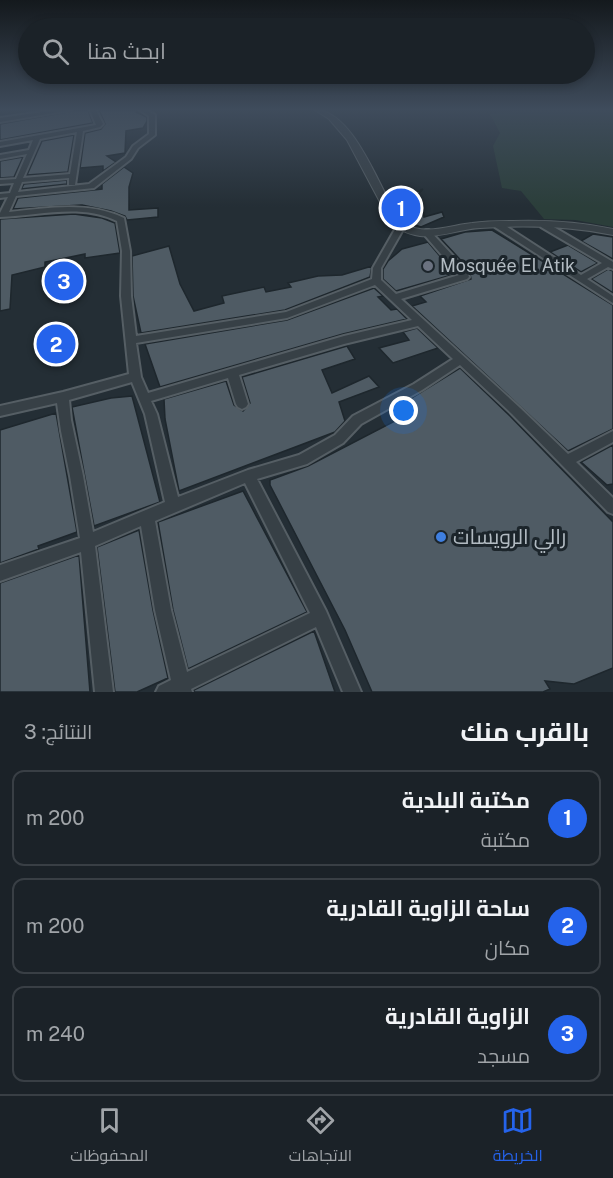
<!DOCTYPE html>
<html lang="ar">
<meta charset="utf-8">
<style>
body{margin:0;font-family:"Public Sans",Cairo,sans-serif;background:#282f34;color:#f1f3f6;direction:rtl}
.you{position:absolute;left:404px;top:411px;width:21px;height:21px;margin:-15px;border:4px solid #fff;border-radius:50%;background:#1a73e8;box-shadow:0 0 0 9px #1a73e833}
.badge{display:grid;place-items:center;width:39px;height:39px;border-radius:50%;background:#2563eb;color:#fff;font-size:20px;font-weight:700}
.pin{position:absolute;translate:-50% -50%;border:3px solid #fff;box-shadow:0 2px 6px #0006}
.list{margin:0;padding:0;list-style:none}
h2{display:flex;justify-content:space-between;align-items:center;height:78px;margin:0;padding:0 24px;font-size:26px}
h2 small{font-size:20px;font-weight:400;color:#a0a4a8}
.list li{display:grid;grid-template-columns:39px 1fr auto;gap:18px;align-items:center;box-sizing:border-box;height:96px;margin:0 12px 12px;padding:0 12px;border:2px solid #393f45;border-radius:12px}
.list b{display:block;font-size:22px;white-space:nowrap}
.list p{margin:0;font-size:20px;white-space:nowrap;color:#a0a4a8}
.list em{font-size:20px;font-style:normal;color:#a0a4a8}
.icon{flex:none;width:33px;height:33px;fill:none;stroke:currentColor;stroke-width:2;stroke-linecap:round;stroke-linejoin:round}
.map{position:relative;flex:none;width:613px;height:692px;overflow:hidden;direction:ltr}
.search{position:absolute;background:#1b2228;box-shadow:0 3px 9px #0003;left:18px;right:18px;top:18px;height:66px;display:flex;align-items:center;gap:15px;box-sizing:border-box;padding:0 21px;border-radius:33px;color:#a0a4a8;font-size:22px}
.sheet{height:402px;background:#1b2228}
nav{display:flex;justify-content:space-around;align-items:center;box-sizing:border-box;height:84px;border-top:2px solid #393f45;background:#1b2228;font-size:16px;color:#a0a4a8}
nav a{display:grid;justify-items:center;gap:3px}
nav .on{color:#2563eb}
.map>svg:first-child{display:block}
.green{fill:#2b3e3a}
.building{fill:#4f5b64;stroke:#1e272d;stroke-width:1.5}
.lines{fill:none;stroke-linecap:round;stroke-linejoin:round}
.minor-casing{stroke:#555e64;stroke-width:4}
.tertiary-casing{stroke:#555e64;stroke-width:2}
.minor{fill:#374046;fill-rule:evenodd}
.tertiary{fill:#374046;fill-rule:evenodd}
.worship-dot{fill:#6b7280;stroke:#1c252b;stroke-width:2}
.shop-dot{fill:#3f7fe0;stroke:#1c252b;stroke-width:2}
.labels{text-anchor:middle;stroke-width:6;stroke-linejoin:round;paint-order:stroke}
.poi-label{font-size:18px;fill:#b2bbc2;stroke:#1c252b;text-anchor:start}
.near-poi-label{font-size:21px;fill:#b2bbc2;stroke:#1c252b;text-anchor:start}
</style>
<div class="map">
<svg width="613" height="692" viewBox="0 0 613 692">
<rect width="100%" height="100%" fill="#242e35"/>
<path class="green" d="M522,110H613V227L575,220L544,219L521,191L502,188L493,146L500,133L490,114Z"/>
<path class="building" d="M78,110H88L93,123L0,140V124Z
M99,110H138L136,112L147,117V121L143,128L126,131L125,153L107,156L116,162L103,171V166L80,168L85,133L101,129L105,124Z
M74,135L68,172L27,175L42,141Z
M23,157L14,177L0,178V161Z
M124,167L133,173L129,187V210L158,208V217L127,220L125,216L111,211L82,205L13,209L18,198L102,189V184Z
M67,180V184L21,189L24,184Z
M423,189L404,209L423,210L424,217L442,212L444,217L421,227L406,222L417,219L402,211L400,213L395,196L402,199Z
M74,214L102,218L115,223L120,253L85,258V254L45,262V267L12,275L10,309L0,311V219Z
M492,230L613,305V429L568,451L412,306L426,302L420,296L471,279L469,269L441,239L465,232Z
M593,234L613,237V259L581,241Z
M428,242L455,274L396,291L383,279V269L388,261L402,249Z
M568,245L598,263L581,272L550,252Z
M169,246L180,284L194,311L224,303L222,296L264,287L266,292L291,287L288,283L318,276L342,275L372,266L370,277L285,310L141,333L133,296L132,256Z
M608,269L613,271V293L591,279Z
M374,288L383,296L378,297L391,310L397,309L407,319L343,334L160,387L145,344L287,320Z
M417,328L438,348L393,363L379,348L409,340L403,332Z
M347,346L355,359L322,370L332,393L369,376L379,387L339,402L345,421L335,432L179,491L165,419L164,399L226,381L234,405L243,411L250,403L242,377Z
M460,368L510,416L613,522V668L574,684L545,681L550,689L543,692H372L345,630L270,485V480L308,466L397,420L392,410Z
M132,396L160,502L94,526L72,407L111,398Z
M56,413L77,532L38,546L39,549L0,563V430Z
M613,445V484L607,485L581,462Z
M243,491L307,612L188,669L173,610L158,522Z
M139,530L153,610L168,678L137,692H115L97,547Z
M79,555L90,692H0V583Z
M314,631L335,692H194V690Z"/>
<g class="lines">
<defs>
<path id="minor" d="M56,110H71L0,122V118Z
M90,110H96L103,124L100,127L83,131L75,185H69V178L22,182L18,192L89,184L126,157L133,146L149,134V116L140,110H147L155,115V135L138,148L131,159L94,188L16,196L9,212C48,208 88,201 124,218L130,251L131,296L136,336L286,312L372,279L373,268L397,226L401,224L405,226L381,268V280L396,294L459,275L422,232L426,230H429L467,271L469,277L467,279L401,299L520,408L568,454L613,431V442L576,462L613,498V514L608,512L512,414L460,365L422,390L361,424L343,443L307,464L257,479L326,611L361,692H343L316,627L191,689L192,692H156L159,686L171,680L155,610L141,526L95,546L113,692H95L81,552L0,581V565L80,538L70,476L61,431L57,403L0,416V406L63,392L129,374L121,296L122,251L117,221C80,203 39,216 0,217V213L8,197L0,198V194L10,193L14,183L0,184V180L16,179L27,154L0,159V155L29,150L33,140L0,146V142L96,125ZM77,132L70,174L23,178L40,139ZM375,285L412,320L344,336L148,393L141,377L136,343L287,318ZM418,326L453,359L414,384L353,416L335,435L299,455L248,470L178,497L157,414L151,401L228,378L236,404L238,407L242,409L246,407L248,404L239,375L344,344ZM132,382L145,414L165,502L93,532L83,476L71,420L69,400ZM245,483L310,613L187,672L171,610L155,521Z
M495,223H501L581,275L602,263L541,227V223H547L613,262V269L608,267L587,279L613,296V303L495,227Z"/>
<path id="tertiary" d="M315,110C350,110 375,176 390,202C394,210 397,219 405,224C425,236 451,225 472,223C486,221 500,221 513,221C547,220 580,222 613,229V235C570,226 524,225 480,228C460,229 440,238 420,236C407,234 396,229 389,219L347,140L329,119Z"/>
</defs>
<use href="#minor" class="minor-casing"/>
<use href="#tertiary" class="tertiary-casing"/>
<use href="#minor" class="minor"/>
<use href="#tertiary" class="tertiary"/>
</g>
<linearGradient id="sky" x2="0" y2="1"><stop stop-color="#14191d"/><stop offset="0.53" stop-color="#3f4c5c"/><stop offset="1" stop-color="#3f4c5c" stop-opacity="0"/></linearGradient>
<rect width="613" height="207" fill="url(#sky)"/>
<circle class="worship-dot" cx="428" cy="266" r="6"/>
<circle class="shop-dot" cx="441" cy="537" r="6"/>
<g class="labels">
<g class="poi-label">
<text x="440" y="272">Mosquée El Atik</text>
</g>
<g class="near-poi-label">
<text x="453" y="544">رالي الرويسات</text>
</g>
</g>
</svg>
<div class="you"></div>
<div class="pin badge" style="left:401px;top:208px">1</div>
<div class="pin badge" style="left:56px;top:344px">2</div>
<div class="pin badge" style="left:64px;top:281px">3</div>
<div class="search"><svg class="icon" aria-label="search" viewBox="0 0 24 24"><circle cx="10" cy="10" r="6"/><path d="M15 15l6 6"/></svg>ابحث هنا</div>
</div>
<section class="sheet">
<h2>بالقرب منك<small>النتائج: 3</small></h2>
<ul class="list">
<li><span class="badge">1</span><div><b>مكتبة البلدية</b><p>مكتبة</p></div><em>200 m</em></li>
<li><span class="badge">2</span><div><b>ساحة الزاوية القادرية</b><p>مكان</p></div><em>200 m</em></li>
<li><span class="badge">3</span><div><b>الزاوية القادرية</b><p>مسجد</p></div><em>240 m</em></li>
</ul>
</section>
<nav>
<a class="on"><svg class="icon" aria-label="map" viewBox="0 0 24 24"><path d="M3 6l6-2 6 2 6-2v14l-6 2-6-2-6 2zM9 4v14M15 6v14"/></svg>الخريطة</a>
<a><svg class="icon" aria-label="directions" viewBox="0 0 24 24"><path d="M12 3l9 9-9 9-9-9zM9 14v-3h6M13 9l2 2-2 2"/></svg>الاتجاهات</a>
<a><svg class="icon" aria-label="saved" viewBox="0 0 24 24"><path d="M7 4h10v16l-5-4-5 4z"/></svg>المحفوظات</a>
</nav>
